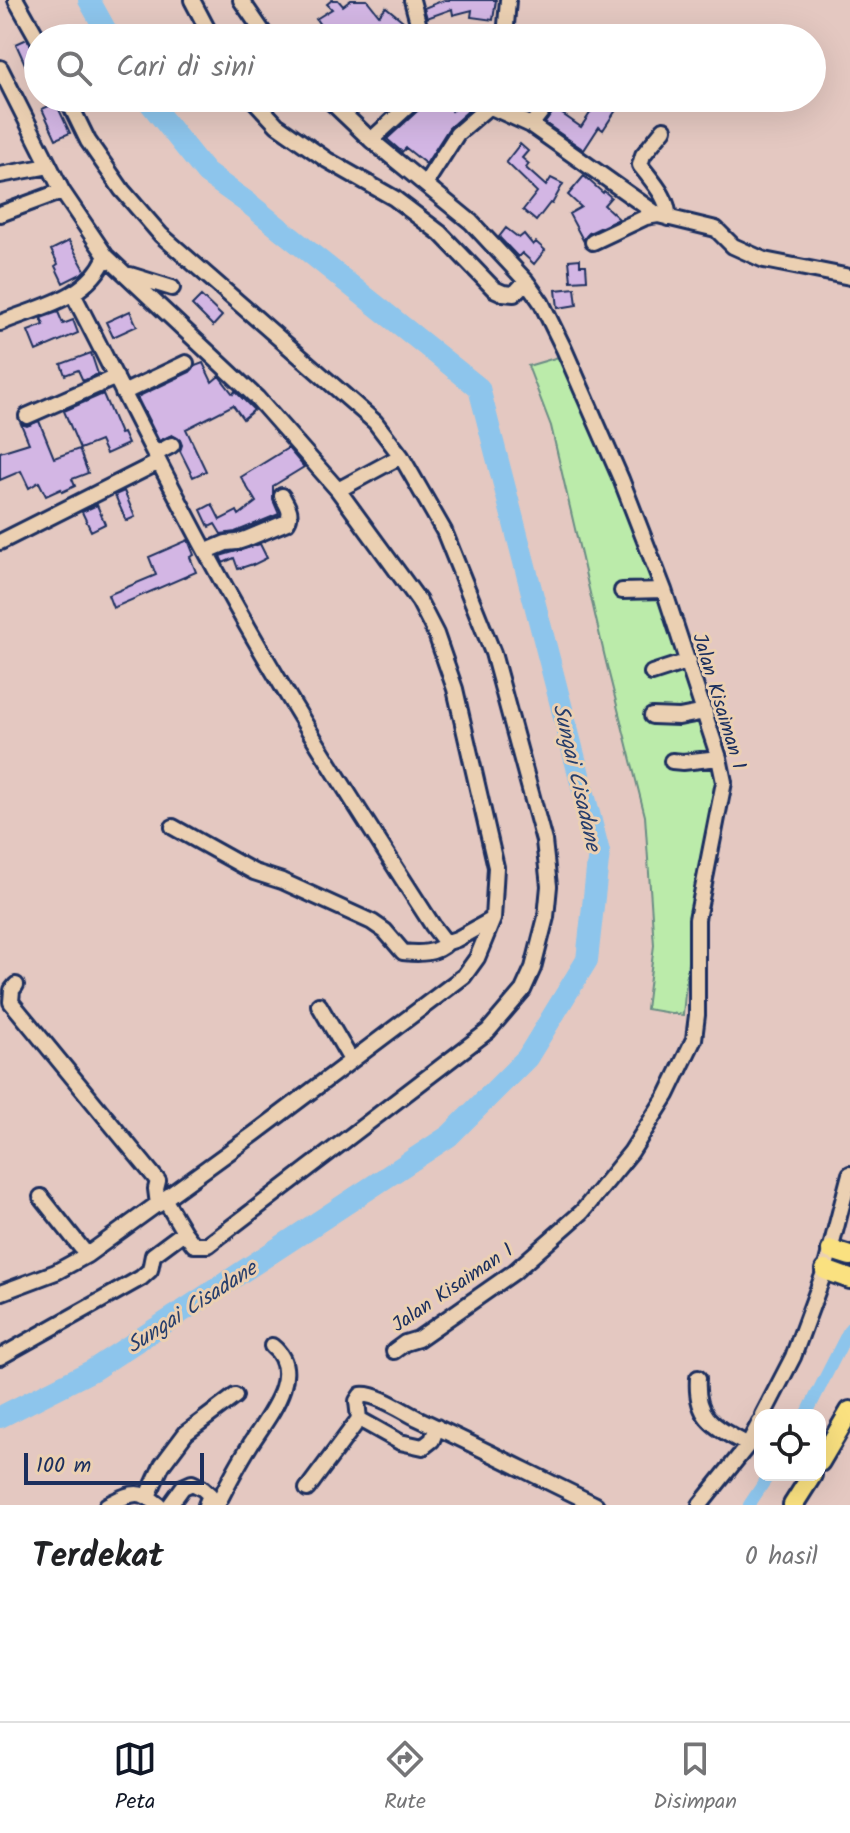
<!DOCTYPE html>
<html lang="id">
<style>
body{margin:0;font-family:Kalam,sans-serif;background:#f2f2f2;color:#202124}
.controls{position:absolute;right:24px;bottom:24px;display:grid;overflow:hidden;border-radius:16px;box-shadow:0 8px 32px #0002}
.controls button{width:72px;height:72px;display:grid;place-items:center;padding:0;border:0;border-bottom:2px solid #e0e0e0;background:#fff;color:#202124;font:40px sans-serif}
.scale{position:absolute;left:24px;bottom:20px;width:180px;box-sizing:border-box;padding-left:8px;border:4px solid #1b2f5e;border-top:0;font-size:22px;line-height:28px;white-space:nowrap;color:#1b2f5e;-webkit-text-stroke:6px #ebd0b2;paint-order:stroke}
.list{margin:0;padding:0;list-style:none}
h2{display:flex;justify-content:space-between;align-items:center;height:104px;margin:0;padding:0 32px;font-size:34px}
h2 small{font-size:26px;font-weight:400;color:#757577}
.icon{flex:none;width:44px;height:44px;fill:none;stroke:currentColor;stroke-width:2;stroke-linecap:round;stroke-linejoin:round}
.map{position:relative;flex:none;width:850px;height:1505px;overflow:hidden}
.search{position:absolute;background:#fff;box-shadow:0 8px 32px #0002;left:24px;right:24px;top:24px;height:88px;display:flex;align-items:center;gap:20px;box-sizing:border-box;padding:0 28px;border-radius:44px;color:#757577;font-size:30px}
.sheet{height:216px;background:#fff}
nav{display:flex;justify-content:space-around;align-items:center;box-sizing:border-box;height:112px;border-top:2px solid #e0e0e0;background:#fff;font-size:22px;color:#757577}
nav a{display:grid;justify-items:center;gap:4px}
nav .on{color:#111827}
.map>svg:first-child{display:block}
.green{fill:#bbebaa;stroke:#6b8d84;stroke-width:2}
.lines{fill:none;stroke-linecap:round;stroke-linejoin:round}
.canal{stroke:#8dc5ec;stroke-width:12}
.river{stroke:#8dc5ec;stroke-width:22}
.building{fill:#d3b6e4;stroke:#1b2f5e;stroke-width:2}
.minor-casing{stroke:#1b2f5e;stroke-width:20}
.major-casing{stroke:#1b2f5e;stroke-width:24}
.minor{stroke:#ebd0b2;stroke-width:14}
.major{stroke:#fae180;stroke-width:18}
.labels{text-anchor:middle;stroke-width:6;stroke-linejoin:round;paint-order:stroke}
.street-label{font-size:20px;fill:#1b2f5e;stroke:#ebd0b2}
.water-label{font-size:22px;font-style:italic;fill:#263e6c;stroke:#ebd0b2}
</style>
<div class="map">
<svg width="850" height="1505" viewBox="0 0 850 1505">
<rect width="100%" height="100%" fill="#e4c8c1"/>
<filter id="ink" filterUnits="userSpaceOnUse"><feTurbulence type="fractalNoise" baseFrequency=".0125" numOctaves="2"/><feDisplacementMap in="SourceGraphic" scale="16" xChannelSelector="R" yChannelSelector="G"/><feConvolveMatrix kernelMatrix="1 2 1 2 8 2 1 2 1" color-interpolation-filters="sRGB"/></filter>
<g filter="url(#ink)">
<path class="green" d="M572,353L667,579L728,767L692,919L683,1015L646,1009L654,945L645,816L606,662L551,426L528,366Z"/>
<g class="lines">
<path class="canal" d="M806,1415L850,1328
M749,1505L769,1475"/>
<path class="river" d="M89,0L110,38
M0,1417L93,1370L449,1136L527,1058L587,960L599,852L479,388L248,203L206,173L146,98"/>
</g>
<path class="building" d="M332,0H338L343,6L351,0H367L379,15L386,7L408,25L410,33L406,38H356L348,28L335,38H329L316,19L332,9L327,4Z
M444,0H496L493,20L471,17L472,10L453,15L452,9L427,18L424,8Z
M27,39L32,47L38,49V93L16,44Z
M427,98H442L452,111L460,103L468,111L449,128L426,164L406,148L402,152L387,139L424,105Z
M600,98H624L603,130L599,127L584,150L545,123L555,109L581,127Z
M56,103L70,133L56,139L42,109Z
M520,144L528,151L522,158L529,164L526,168L546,186L551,178L563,184L552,204L550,203L536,221L523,210L537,192L506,162Z
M584,176L603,193L604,191L611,197L604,205L619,219L589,233L583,240L569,214L581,207L568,195Z
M506,228L519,238L524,234L533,245L536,242L545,250L534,264L522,253L518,257L499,237Z
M69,241L85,270L81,274L63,283L55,266L58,264L51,250Z
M580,259V265H586L587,280L571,281L569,260Z
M575,288L577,305L558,308L556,290Z
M201,296L222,316L213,326L192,305Z
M130,311L137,326L113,337L106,322Z
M58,312L63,324L73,320L78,333L36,351L28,331L44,325L41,318Z
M91,353L98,374L83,381L78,370L65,375L61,364Z
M203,363L212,382L219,376L233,394L235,391L254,410L243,419L233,405L186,429L206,471L193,477L180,451L182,445L180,440L172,435L159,441L137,397L190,372L195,366Z
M103,394L120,434L123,433L128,444L106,454L100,441L80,449L64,411Z
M39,421L54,458L79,449L88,473L72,479L75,486L62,492L61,489L46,496L39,482L29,488L21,471L0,480V452L29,443L21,424L27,426Z
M288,448L304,467L273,486V500L279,514L235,532L221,534L215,524L209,527L201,510L212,504L220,520L237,511L239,515L256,502L241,477Z
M124,491L135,517L126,521L115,495Z
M97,505L105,524L91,531L82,512Z
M188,540L194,555L190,557L196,572L113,608L108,595L156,575L149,557Z
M260,544L267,558L253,565V564L238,569L234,558L223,563L220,556Z"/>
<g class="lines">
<defs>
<path id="minor" d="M16,0L38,39
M192,0L212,38
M241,0L267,38
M412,0L422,38
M505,38L508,0
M0,68L62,191L106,256L257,398L338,490L419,601L436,634L455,689L496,867L493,919L477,958L464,976L254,1134L87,1255L56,1272L0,1293
M67,98L88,141L122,190L161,235L375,422L401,456L444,531L493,653L544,841L549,886L546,917L533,968L523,990L488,1031L208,1245H194L184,1232L165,1200
M252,98L277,125L327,160L394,198L440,233L494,289L503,293L514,294L526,281
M327,98L371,140L471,222L526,281L541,302L564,349L621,479L664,590L719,758L724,782L697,919V1015L694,1039L667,1095L631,1152L582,1212L514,1272L418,1339L405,1343L394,1351
M471,98L531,125L658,215L716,229L733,246L764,260L850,277
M531,125L545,107L549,98
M664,129L643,155L640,165C651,180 670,199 668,218
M371,140L417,98
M0,175L49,166
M425,184L457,134L488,107
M0,214L62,191
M593,242L646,217L658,215
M130,275L172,288
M73,294C126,396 176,500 233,601C295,712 364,819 433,926L443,939L448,942L457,939L493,919
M0,323C40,306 87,300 106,256
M123,393L186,363
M27,416L116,377
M155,454L172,445
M338,490L401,456
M0,542L159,462
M207,551L226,543L237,542L246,539L287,522C293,512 287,506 282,496
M622,591L664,590
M652,673L689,661
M652,716L679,717L705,712
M672,761L683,762L719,758
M173,827L254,872L282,881L372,922L385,931L403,952C420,954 436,954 448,942
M16,985L12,990L11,1002L158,1181L156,1189L158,1205
M319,1005L351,1060
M41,1197L87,1255
M0,1357L141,1278L150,1270L153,1255L184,1232
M698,1378C695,1420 716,1427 748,1445
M763,1415L793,1357L825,1270L850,1174
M437,1427L432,1440L423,1447L400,1442L359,1419L357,1401L361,1395C376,1393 403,1411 417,1418C477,1446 536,1476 596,1505
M307,1489L359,1419
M148,1496L162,1465L186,1433L235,1396
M107,1505C131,1494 137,1487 159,1505
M170,1505L183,1487L192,1483L202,1488L210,1495L206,1505
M217,1505C227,1485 238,1464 250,1445C266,1419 306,1373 272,1346
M700,1505L748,1445L760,1422"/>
<path id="major" d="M831,1250L850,1256
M825,1270L850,1279
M820,1462L850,1411
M793,1505L812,1475"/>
</defs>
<use href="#minor" class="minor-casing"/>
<use href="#major" class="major-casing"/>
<use href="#minor" class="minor"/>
<use href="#major" class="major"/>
</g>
</g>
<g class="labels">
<g class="street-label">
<text transform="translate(720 701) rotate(73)" y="7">Jalan Kisaiman 1</text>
<text transform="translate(452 1287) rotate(-34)" y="7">Jalan Kisaiman 1</text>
</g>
<g class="water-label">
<text transform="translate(578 777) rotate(77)" y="8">Sungai Cisadane</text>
<text transform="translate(191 1306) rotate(-33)" y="8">Sungai Cisadane</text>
</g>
</g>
</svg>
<div class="controls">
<button><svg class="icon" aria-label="locate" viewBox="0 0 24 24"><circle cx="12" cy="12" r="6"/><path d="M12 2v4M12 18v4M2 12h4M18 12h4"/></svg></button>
</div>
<div class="scale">100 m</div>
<div class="search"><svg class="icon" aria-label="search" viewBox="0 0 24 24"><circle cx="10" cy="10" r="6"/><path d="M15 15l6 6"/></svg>Cari di sini</div>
</div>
<section class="sheet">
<h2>Terdekat<small>0 hasil</small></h2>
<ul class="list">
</ul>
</section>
<nav>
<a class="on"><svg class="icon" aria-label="map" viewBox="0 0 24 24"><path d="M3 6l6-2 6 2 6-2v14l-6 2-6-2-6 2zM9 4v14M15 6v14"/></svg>Peta</a>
<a><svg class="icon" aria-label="directions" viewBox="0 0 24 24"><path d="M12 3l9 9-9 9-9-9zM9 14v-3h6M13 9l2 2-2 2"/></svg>Rute</a>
<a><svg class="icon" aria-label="saved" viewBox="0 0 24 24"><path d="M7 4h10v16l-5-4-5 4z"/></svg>Disimpan</a>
</nav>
